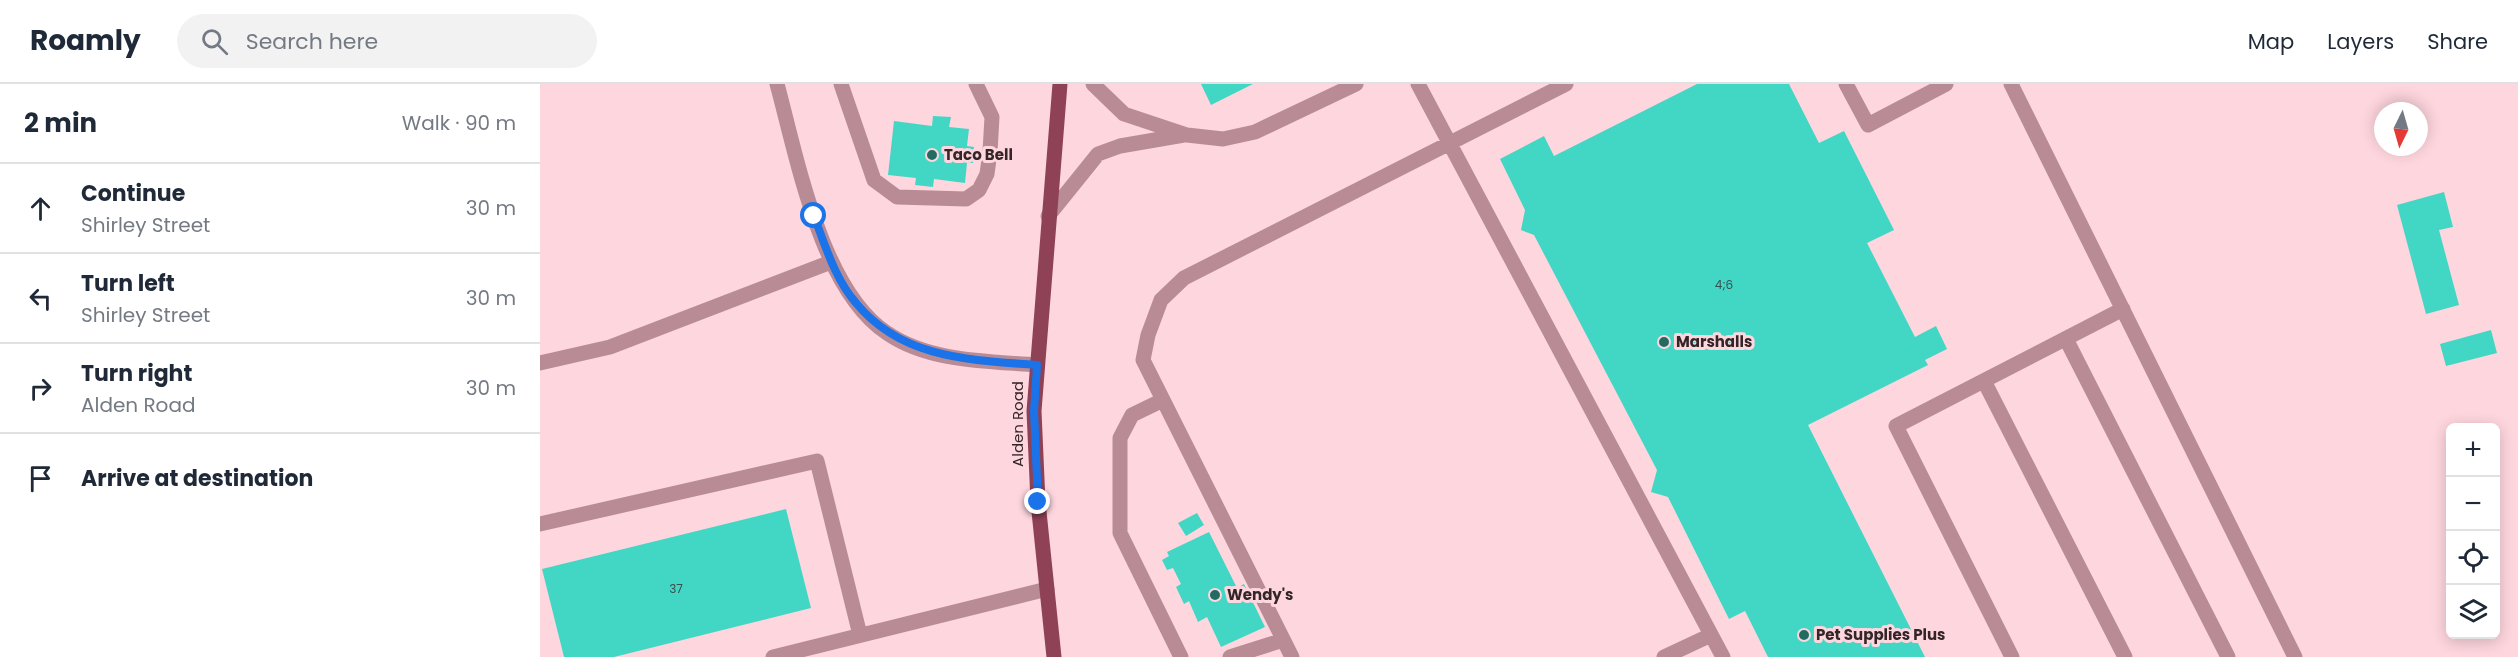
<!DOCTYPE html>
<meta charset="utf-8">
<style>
body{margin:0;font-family:Poppins,sans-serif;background:#f2f2f3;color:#1f2937}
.controls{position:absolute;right:18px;bottom:18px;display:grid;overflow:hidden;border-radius:9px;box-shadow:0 3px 15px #0003}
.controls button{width:54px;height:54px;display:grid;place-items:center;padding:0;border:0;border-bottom:2px solid #e0e1e3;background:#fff;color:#1f2937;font:30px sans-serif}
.compass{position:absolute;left:1834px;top:18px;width:54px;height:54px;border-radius:50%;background:#fff;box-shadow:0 3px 15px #0003;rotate:185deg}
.stop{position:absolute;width:18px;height:18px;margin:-14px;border:4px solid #1a73e8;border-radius:50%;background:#fff}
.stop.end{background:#1a73e8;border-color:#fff;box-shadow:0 2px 6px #0008}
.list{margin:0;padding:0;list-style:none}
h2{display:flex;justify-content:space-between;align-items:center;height:78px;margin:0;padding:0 24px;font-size:26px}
h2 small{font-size:20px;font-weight:400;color:#747a83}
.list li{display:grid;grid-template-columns:39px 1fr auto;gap:18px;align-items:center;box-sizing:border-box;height:90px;padding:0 24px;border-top:2px solid #e0e1e3}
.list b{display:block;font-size:22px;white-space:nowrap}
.list p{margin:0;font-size:20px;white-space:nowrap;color:#747a83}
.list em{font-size:20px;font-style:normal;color:#747a83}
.icon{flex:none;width:33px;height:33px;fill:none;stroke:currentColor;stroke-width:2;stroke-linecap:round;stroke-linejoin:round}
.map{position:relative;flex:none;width:1978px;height:573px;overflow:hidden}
header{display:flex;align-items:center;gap:36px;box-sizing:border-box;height:84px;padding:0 30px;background:#fff;border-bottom:2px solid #e0e1e3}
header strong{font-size:28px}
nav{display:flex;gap:33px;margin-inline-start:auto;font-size:21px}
.search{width:420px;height:54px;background:#f2f2f3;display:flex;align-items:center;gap:15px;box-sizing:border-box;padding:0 21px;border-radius:33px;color:#747a83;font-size:22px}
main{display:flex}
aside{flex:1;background:#fff}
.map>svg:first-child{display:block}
.building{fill:#42d6c5}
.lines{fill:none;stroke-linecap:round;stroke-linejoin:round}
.minor{stroke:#b98c95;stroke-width:15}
.major{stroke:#8f4256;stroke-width:15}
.route{stroke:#1a73e8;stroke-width:8}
.poi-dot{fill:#236b62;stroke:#fed6de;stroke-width:2}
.labels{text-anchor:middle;stroke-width:6;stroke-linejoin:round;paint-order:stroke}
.number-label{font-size:12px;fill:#38514f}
.poi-label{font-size:15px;font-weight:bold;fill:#342528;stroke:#fed6de;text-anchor:start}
.street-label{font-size:15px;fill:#342528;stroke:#fed6de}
</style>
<header>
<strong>Roamly</strong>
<div class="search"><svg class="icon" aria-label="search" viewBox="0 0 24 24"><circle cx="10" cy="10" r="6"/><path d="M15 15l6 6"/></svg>Search here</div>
<nav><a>Map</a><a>Layers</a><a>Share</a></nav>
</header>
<main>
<aside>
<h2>2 min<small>Walk · 90 m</small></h2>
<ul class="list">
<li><svg class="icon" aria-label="ahead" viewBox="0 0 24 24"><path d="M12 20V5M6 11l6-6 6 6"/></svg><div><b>Continue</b><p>Shirley Street</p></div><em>30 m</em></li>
<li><svg class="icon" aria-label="left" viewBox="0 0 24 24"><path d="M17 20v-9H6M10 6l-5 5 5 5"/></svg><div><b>Turn left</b><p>Shirley Street</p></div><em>30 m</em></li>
<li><svg class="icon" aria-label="right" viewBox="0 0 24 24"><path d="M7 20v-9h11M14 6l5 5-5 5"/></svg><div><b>Turn right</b><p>Alden Road</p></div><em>30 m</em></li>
<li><svg class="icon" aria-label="arrive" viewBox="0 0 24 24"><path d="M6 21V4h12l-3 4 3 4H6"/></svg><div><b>Arrive at destination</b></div></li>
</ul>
</aside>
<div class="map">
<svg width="1978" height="573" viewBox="0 0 1978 573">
<rect width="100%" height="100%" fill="#fed6de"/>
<path class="building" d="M661,0H713L671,21Z
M1157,0H1249L1279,59L1304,47L1354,146L1327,159L1375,253L1396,242L1407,265L1385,276L1388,281L1268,341L1385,573H1228L1205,527L1189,535L1128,413L1111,408L1117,386L994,151L981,146L985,126L960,75L1004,52L1014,72Z
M393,32L411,33L409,43L429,45L427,62L434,63L433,79H427L425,99L394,95L393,103L375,101L376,94L348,91L354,37L392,42Z
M1904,108L1913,143L1899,146L1919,221L1886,230L1857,121Z
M1951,246L1957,269L1906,282L1900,260Z
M246,425L271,524L74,573H24L2,485Z
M657,429L664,441L646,452L638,439Z
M669,448L697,504L704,500L725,543L681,563L667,533L658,538L649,517L644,520L636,503L641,500L633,484L627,486L622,476L629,472L627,468Z"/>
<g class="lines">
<path class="minor" d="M237,0C257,73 281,206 347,249C389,278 448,277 497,281
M301,0L334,96L357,113L426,115L439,106L447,90L450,68L452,33L436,0
M553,0L584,30L647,51L683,55L715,48L816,0
M878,0L1183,573
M1306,0L1328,41L1406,0
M1471,0L1755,573
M508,132L558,70L580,62L644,51
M1526,255L1688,573
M0,279L70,263L291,178
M1444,297L1585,573
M623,316L592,331L580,354V449L641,573
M0,440L277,377L320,551
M233,573L507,505
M690,573L743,556
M752,573L603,276L608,251L621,216L644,194L1026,0
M1124,573L1171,551
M1472,573L1356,342L1583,225"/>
<path class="major" d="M514,573L498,418L494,327L520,0"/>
</g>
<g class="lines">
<path class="route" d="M274,132C285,161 295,195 316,219C362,275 430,276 497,281L494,327L498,418"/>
</g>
<g class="poi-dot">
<circle cx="392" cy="71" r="6"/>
<circle cx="1124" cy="258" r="6"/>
<circle cx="675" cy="511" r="6"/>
<circle cx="1264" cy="551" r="6"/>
</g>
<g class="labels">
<g class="number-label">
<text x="1184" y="205">4;6</text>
<text x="136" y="509">37</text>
</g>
<g class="poi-label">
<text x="404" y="76">Taco Bell</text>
<text x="1136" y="263">Marshalls</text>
<text x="687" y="516">Wendy's</text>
<text x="1276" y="556">Pet Supplies Plus</text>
</g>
<g class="street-label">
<text transform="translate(478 340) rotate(-90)" y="5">Alden Road</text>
</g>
</g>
</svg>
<div class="controls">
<button>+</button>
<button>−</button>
<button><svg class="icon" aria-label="locate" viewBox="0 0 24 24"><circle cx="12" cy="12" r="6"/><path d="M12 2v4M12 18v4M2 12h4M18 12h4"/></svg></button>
<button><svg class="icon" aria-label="layers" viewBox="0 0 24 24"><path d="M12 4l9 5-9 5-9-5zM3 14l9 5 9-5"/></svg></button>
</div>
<svg class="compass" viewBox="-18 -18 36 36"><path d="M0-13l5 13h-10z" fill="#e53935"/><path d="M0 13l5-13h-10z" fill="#747a83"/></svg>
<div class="stop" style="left:274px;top:132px"></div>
<div class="stop end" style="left:498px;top:418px"></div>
</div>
</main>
